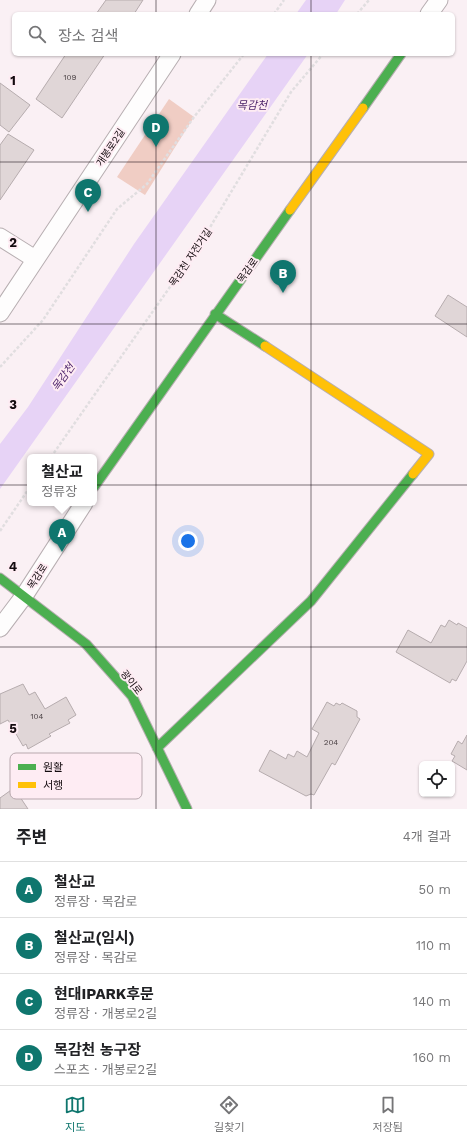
<!DOCTYPE html>
<html lang="ko">
<meta charset="utf-8">
<style>
body{margin:0;font-family:"Work Sans","Noto Sans KR",sans-serif;background:#f6f6f6;color:#202124}
.controls{position:absolute;right:12px;bottom:12px;display:grid;overflow:hidden;border-radius:6px;box-shadow:0 1px 3px #0004}
.controls button{width:36px;height:36px;display:grid;place-items:center;padding:0;border:0;border-bottom:1px solid #e0e0e0;background:#fff;color:#202124;font:20px sans-serif}
.you{position:absolute;left:188px;top:541px;width:14px;height:14px;margin:-10px;border:3px solid #fff;border-radius:50%;background:#1a73e8;box-shadow:0 0 0 6px #1a73e833}
.badge{display:grid;place-items:center;width:26px;height:26px;border-radius:50%;background:#0f766e;color:#fff;font-size:13px;font-weight:700}
.pin{position:absolute;translate:-50% -33px;filter:drop-shadow(0 1px 2px #0008)}
.pin::after{content:'';position:absolute;top:21px;width:14px;height:12px;background:inherit;clip-path:polygon(0 0,100% 0,50% 100%)}
.popup{position:absolute;left:27px;top:454px;width:70px;height:52px;box-sizing:border-box;display:grid;place-content:center;border-radius:6px;background:#fff;filter:drop-shadow(0 1px 3px #0005);font-size:13px;white-space:nowrap;color:#757577}
.popup b{font-size:15px;color:#202124}
.popup::after{content:'';position:absolute;left:50%;top:100%;margin-left:-8px;border:8px solid transparent;border-top-color:#fff}
.list{margin:0;padding:0;list-style:none}
h2{display:flex;justify-content:space-between;align-items:center;height:52px;margin:0;padding:0 16px;font-size:17px}
h2 small{font-size:13px;font-weight:400;color:#757577}
.list li{display:grid;grid-template-columns:26px 1fr auto;gap:12px;align-items:center;box-sizing:border-box;height:56px;padding:0 16px;border-top:1px solid #e0e0e0}
.list b{display:block;font-size:15px;white-space:nowrap}
.list p{margin:0;font-size:13px;white-space:nowrap;color:#757577}
.list em{font-size:13px;font-style:normal;color:#757577}
.icon{flex:none;width:22px;height:22px;fill:none;stroke:currentColor;stroke-width:2;stroke-linecap:round;stroke-linejoin:round}
.map{position:relative;flex:none;width:467px;height:809px;overflow:hidden}
.search{position:absolute;background:#fff;box-shadow:0 1px 3px #0004;left:12px;right:12px;top:12px;height:44px;display:flex;align-items:center;gap:10px;box-sizing:border-box;padding:0 14px;border-radius:6px;color:#757577;font-size:15px}
.sheet{height:276px;background:#fff}
nav{display:flex;justify-content:space-around;align-items:center;box-sizing:border-box;height:56px;border-top:1px solid #e0e0e0;background:#fff;font-size:11px;color:#757577}
nav a{display:grid;justify-items:center;gap:2px}
nav .on{color:#0f766e}
.map>svg:first-child{display:block}
.green{fill:#f0cdc4}
.water{fill:#e7d3f6}
.building{fill:#e0d6d7;stroke:#b6acae}
.lines{fill:none;stroke-linecap:round;stroke-linejoin:round}
.street-casing{stroke:#b7aeb1;stroke-width:19}
.fast-casing{stroke:#b7aeb1;stroke-width:11}
.slow-casing{stroke:#b7aeb1;stroke-width:11}
.path{stroke:#e1dee0;stroke-width:2.5;stroke-dasharray:3 2;stroke-linecap:butt}
.street{stroke:#fefdfd;stroke-width:17}
.fast{stroke:#4caf50;stroke-width:9}
.slow{stroke:#ffc107;stroke-width:9}
.grid{fill:none;stroke:#130a0e;stroke-width:1;stroke-opacity:0.55}
.labels{text-anchor:middle;stroke-width:4;stroke-linejoin:round;paint-order:stroke}
.number-label{font-size:8px;fill:#463d40}
.street-label{font-size:10px;fill:#130a0e;stroke:#feecf3}
.water-label{font-size:11px;font-style:italic;fill:#4f266c;stroke:#feecf3}
.key{fill:#feecf3;stroke:#b8a8ae;stroke-width:1}
.key-label{font-size:11px;fill:#130a0e}
.grid-label{font-size:13px;text-anchor:middle;font-weight:bold;fill:#130a0e;stroke:#feecf3;stroke-width:4;stroke-linejoin:round;paint-order:stroke}
</style>
<div class="map">
<svg width="467" height="809" viewBox="0 0 467 809">
<rect width="100%" height="100%" fill="#faf0f4"/>
<path class="green" d="M169,99L194,117L145,195L117,177Z"/>
<path class="water" d="M306,0H345L336,14H296Z
M268,54H308L0,489V444L28,407L134,244Z"/>
<path class="building" d="M106,0H143L134,14H96Z
M66,54H105L62,118L36,99Z
M0,83L30,105L9,132L0,125Z
M8,134L34,150L0,200V145Z
M448,295L467,307V337L435,316Z
M449,620L457,625L458,623L467,628V661L456,681L452,679L450,683L396,652L408,630L431,643L441,625L445,627Z
M23,684L29,695L35,692L45,709L66,697L76,715L68,720L70,723L49,734L51,736L28,749L26,744L23,746L8,720L0,724V694Z
M327,702L334,706L336,703L340,705L342,703L357,711V717L360,719L335,765L332,763L314,795L311,794L306,796L259,771L270,750L286,759L288,754L294,757L297,751L307,757L319,733L312,729Z
M467,735V770L452,761L455,756L451,754L458,741L462,744Z
M14,788L28,809H0V798Z"/>
<g class="lines">
<defs>
<path id="street" d="M198,14L207,0
M429,14L439,0
M0,237L35,259
M0,313L172,54
M0,628L24,596L84,503"/>
<path id="fast" d="M363,108L401,54
M215,314L265,346
M94,487L290,210
M0,578L86,644L132,696L187,809
M157,748L311,601L413,474"/>
<path id="slow" d="M290,210L363,108
M265,346L429,454L413,474"/>
</defs>
<use href="#street" class="street-casing"/>
<use href="#fast" class="fast-casing"/>
<use href="#slow" class="slow-casing"/>
<path class="path" d="M274,14L284,0
M357,14L369,0
M0,367L43,320L117,209L147,184L194,117L244,54
M51,457L200,244L291,92L323,54
M0,531L30,487"/>
<use href="#street" class="street"/>
<use href="#fast" class="fast"/>
<use href="#slow" class="slow"/>
</g>
<path class="grid" d="M156,0V14M311,0V14M156,54V809M311,54V809M0,162H467M0,324H467M0,485H467M0,647H467"/>
<g class="labels">
<g class="number-label">
<text x="70" y="80">109</text>
<text x="37" y="719">104</text>
<text x="331" y="745">204</text>
</g>
<g class="street-label">
<text transform="translate(110 147) rotate(-56)" y="4">개봉로2길</text>
<text transform="translate(190 257) rotate(-56)" y="4">목감천 자전거길</text>
<text transform="translate(247 270) rotate(-55)" y="4">목감로</text>
<text transform="translate(37 576) rotate(-57)" y="4">목감로</text>
<text transform="translate(132 682) rotate(52)" y="4">광이로</text>
</g>
<g class="water-label">
<text x="252" y="109">목감천</text>
<text transform="translate(63 377) rotate(-55)" y="4">목감천</text>
</g>
</g>
<rect x="10" y="753" width="132" height="46" rx="6" class="key"/>
<rect x="18" y="764" width="18" height="6" fill="#4caf50"/>
<rect x="18" y="782" width="18" height="6" fill="#ffc107"/>
<g class="key-label">
<text x="43" y="771">원활</text>
<text x="43" y="789">서행</text>
</g>
<g class="grid-label">
<text x="13" y="85">1</text>
<text x="13" y="247">2</text>
<text x="13" y="409">3</text>
<text x="13" y="571">4</text>
<text x="13" y="733">5</text>
</g>
</svg>
<div class="controls">
<button><svg class="icon" aria-label="locate" viewBox="0 0 24 24"><circle cx="12" cy="12" r="6"/><path d="M12 2v4M12 18v4M2 12h4M18 12h4"/></svg></button>
</div>
<div class="you"></div>
<div class="pin badge" style="left:62px;top:552px">A</div>
<div class="popup"><b>철산교</b>정류장</div>
<div class="pin badge" style="left:283px;top:293px">B</div>
<div class="pin badge" style="left:88px;top:212px">C</div>
<div class="pin badge" style="left:156px;top:147px">D</div>
<div class="search"><svg class="icon" aria-label="search" viewBox="0 0 24 24"><circle cx="10" cy="10" r="6"/><path d="M15 15l6 6"/></svg>장소 검색</div>
</div>
<section class="sheet">
<h2>주변<small>4개 결과</small></h2>
<ul class="list">
<li><span class="badge">A</span><div><b>철산교</b><p>정류장 · 목감로</p></div><em>50 m</em></li>
<li><span class="badge">B</span><div><b>철산교(임시)</b><p>정류장 · 목감로</p></div><em>110 m</em></li>
<li><span class="badge">C</span><div><b>현대IPARK후문</b><p>정류장 · 개봉로2길</p></div><em>140 m</em></li>
<li><span class="badge">D</span><div><b>목감천 농구장</b><p>스포츠 · 개봉로2길</p></div><em>160 m</em></li>
</ul>
</section>
<nav>
<a class="on"><svg class="icon" aria-label="map" viewBox="0 0 24 24"><path d="M3 6l6-2 6 2 6-2v14l-6 2-6-2-6 2zM9 4v14M15 6v14"/></svg>지도</a>
<a><svg class="icon" aria-label="directions" viewBox="0 0 24 24"><path d="M12 3l9 9-9 9-9-9zM9 14v-3h6M13 9l2 2-2 2"/></svg>길찾기</a>
<a><svg class="icon" aria-label="saved" viewBox="0 0 24 24"><path d="M7 4h10v16l-5-4-5 4z"/></svg>저장됨</a>
</nav>
